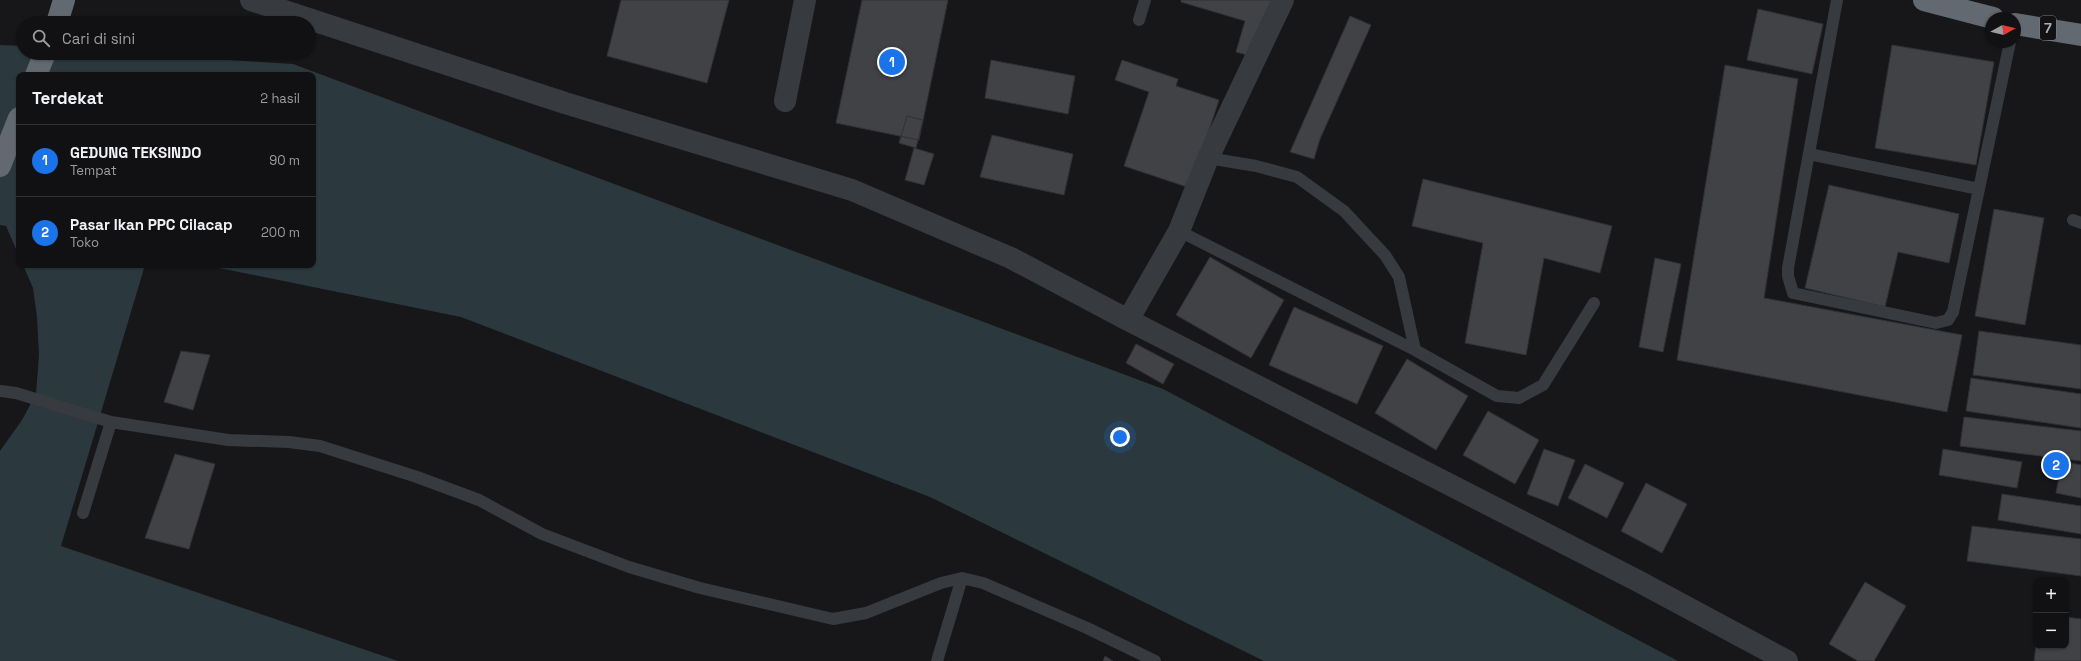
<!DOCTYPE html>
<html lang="id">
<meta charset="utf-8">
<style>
body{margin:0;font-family:"Space Grotesk",sans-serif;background:#1a1a1c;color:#f1f3f6}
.controls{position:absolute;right:12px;bottom:12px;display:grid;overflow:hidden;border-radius:8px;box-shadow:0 1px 3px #0004}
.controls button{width:36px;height:36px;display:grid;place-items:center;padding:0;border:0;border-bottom:1px solid #303133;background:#111113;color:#f1f3f6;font:20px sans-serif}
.compass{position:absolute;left:1985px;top:12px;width:36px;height:36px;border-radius:50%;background:#111113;box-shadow:0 1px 3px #0004;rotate:82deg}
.you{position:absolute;left:1120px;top:437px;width:14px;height:14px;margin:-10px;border:3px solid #fff;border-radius:50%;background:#1a73e8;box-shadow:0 0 0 6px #1a73e833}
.badge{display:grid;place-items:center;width:26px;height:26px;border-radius:50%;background:#1a73e8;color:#fff;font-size:13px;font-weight:700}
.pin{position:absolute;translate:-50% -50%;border:2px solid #fff;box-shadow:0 1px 4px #0006}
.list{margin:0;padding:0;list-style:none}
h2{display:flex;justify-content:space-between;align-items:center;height:52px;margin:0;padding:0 16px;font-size:17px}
h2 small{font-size:13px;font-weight:400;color:#9c9da0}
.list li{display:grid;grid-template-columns:26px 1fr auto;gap:12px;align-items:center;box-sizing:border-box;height:72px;padding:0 16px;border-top:1px solid #303133}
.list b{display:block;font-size:15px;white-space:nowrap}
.list p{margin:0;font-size:13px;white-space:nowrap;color:#9c9da0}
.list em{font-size:13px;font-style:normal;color:#9c9da0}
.icon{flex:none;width:22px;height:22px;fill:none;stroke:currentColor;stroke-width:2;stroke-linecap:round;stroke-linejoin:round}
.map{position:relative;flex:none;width:2081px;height:661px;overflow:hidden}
.search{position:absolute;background:#111113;box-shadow:0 1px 3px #0004;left:16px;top:16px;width:300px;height:44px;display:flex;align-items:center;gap:10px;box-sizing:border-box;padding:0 14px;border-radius:22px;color:#9c9da0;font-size:15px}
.panel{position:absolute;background:#111113;box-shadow:0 1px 3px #0004;left:16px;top:72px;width:300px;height:196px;border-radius:8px}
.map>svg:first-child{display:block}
.water{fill:#2b393f}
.building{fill:#414246;stroke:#313135}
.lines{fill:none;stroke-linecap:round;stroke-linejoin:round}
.lane{stroke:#373a3f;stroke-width:12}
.street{stroke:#373a3f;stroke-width:22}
.highway{stroke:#636970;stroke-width:22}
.labels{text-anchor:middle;stroke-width:3.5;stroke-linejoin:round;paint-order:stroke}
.shield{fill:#121214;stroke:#7b8188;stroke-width:1}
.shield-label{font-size:14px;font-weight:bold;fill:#a8b1ba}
</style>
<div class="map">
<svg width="2081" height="661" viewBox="0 0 2081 661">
<rect width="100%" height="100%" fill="#171719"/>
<path class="water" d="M0,45L23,46V53H121L293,64L1163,389L1678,661H1264L930,497L461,317L204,265H313V75H19V256L6,226L0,225Z
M23,265H145L61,546L398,661H0V451L22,420L36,394L39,355L37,317L33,288Z"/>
<path class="building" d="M621,0H729L707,83L607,56Z
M862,0H948L919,140L836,123Z
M1181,0H1275L1254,57L1236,52L1245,21L1181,2Z
M1758,9L1823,24L1812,74L1747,60Z
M1350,16L1371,25L1320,139L1314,159L1290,152Z
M1892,45L1994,62L1976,165L1875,148Z
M991,60L1075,76L1068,114L985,98Z
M1122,60L1178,79L1176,86L1219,100L1190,188L1124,166L1149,92L1115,80Z
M1725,65L1798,79L1764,298L1962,335L1947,412L1677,360Z
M907,116L923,120L916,148L899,143Z
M992,135L1073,154L1064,195L980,177Z
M914,148L934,154L924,185L905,180Z
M1423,179L1612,226L1600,273L1544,258L1526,355L1465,343L1483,243L1412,226Z
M1829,185L1959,214L1949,263L1898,252L1885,307L1805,288Z
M1994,209L2044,218L2025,325L1975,316Z
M1210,257L1284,300L1251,358L1176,315Z
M1655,258L1681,264L1663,352L1639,347Z
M1294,307L1383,346L1357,404L1269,365Z
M1979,331L2081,345V389L1973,375Z
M1136,344L1174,364L1163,384L1126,363Z
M181,351L210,355L193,410L164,402Z
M1407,359L1468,396L1436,450L1375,413Z
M1971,378L2081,394V428L1966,411Z
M1488,411L1539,440L1515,484L1463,455Z
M1964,417L2081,431V461L1960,446Z
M1544,449L1575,460L1558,506L1527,494Z
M1943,449L2022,462L2017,488L1939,475Z
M175,454L215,464L189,549L145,538Z
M2062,461L2081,465V498L2056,493Z
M1585,464L1624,483L1607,518L1568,498Z
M1646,483L1687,504L1662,553L1621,531Z
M2002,494L2081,506V534L1998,520Z
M1972,526L2081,539V576L1967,561Z
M1865,582L1906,606L1874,661H1858L1829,644Z
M2066,617L2081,619V661H2034L2036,645L2066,646Z
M1105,656L1113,661H1103Z"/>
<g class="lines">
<path class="lane" d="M1837,0L1788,268V276L1793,293L1936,323L1948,320L1953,312L2010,42
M1139,20L1145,0
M1809,154L1979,189
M1208,158L1256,166L1297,177L1344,211L1385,255L1399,277L1415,350
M2073,220L2081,223
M1179,231L1415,350L1497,396L1519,398L1543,385L1594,303
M0,391L16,393L111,422
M83,513L111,422L228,440L289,442L320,446L417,477L479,500L542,534L629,567L700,588L833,619L866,613L941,583L962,578L983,583L1087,628L1155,661
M937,661L962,578"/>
<path class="street" d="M251,0L565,103L852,190L1011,258L1128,320L1179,231L1208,158L1283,0
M785,101L805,0
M1128,320L1638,581L1787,661"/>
<path class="highway" d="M1924,0L1993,18
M57,23L64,0
M2015,24L2081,35
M36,75L45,53
M0,166L19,118"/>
</g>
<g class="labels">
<rect class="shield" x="2040" y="16" width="16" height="24" rx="3"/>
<g class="shield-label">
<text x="2048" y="33">7</text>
</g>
</g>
</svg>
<div class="controls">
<button>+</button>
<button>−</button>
</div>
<svg class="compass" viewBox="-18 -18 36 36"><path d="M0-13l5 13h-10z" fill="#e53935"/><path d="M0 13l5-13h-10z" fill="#9c9da0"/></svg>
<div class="you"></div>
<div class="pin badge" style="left:892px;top:62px">1</div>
<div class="pin badge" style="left:2056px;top:465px">2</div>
<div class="search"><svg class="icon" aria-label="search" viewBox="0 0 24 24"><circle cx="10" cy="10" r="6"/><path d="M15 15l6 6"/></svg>Cari di sini</div>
<section class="panel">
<h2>Terdekat<small>2 hasil</small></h2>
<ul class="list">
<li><span class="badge">1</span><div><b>GEDUNG TEKSINDO</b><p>Tempat</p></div><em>90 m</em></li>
<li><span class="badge">2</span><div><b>Pasar Ikan PPC Cilacap</b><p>Toko</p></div><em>200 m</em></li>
</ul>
</section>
</div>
